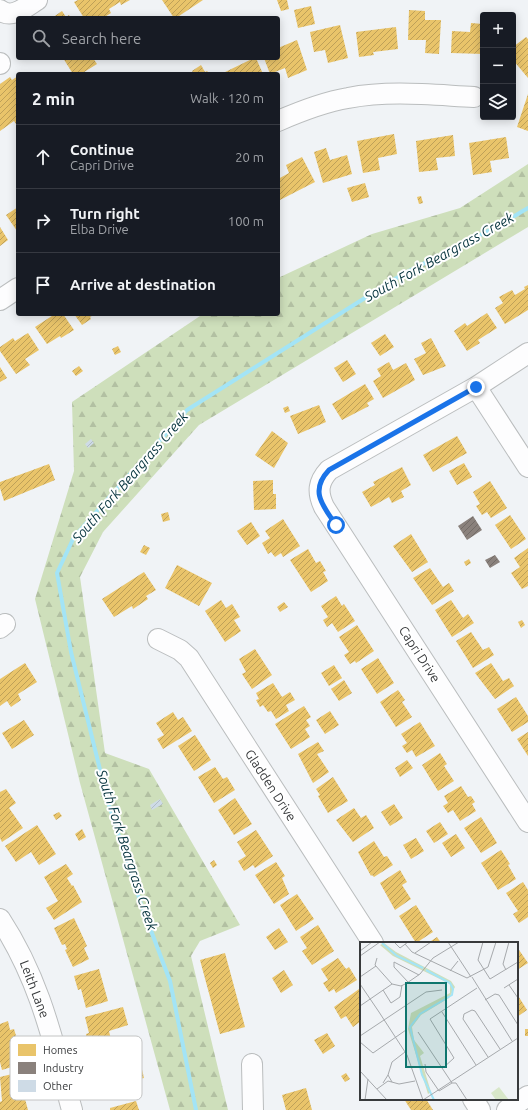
<!DOCTYPE html>
<meta charset="utf-8">
<style>
body{margin:0;font-family:Ubuntu,sans-serif;background:#20242c;color:#f1f3f6}
.controls{position:absolute;right:12px;top:12px;display:grid;overflow:hidden;border-radius:4px;box-shadow:0 2px 10px #0003}
.controls button{width:36px;height:36px;display:grid;place-items:center;padding:0;border:0;border-bottom:1px solid #363941;background:#171b24;color:#f1f3f6;font:20px sans-serif}
.stop{position:absolute;width:12px;height:12px;margin:-9px;border:3px solid #1a73e8;border-radius:50%;background:#fff}
.stop.end{background:#1a73e8;border-color:#fff;box-shadow:0 1px 4px #0008}
.list{margin:0;padding:0;list-style:none}
h2{display:flex;justify-content:space-between;align-items:center;height:52px;margin:0;padding:0 16px;font-size:17px}
h2 small{font-size:13px;font-weight:400;color:#9ea1a6}
.list li{display:grid;grid-template-columns:26px 1fr auto;gap:12px;align-items:center;box-sizing:border-box;height:64px;padding:0 16px;border-top:1px solid #363941}
.list b{display:block;font-size:15px;white-space:nowrap}
.list p{margin:0;font-size:13px;white-space:nowrap;color:#9ea1a6}
.list em{font-size:13px;font-style:normal;color:#9ea1a6}
.icon{flex:none;width:22px;height:22px;fill:none;stroke:currentColor;stroke-width:2;stroke-linecap:round;stroke-linejoin:round}
.map{position:relative;flex:none;width:528px;height:1110px;overflow:hidden}
.search{position:absolute;background:#171b24;box-shadow:0 2px 10px #0003;left:16px;top:16px;width:264px;height:44px;display:flex;align-items:center;gap:10px;box-sizing:border-box;padding:0 14px;border-radius:4px;color:#9ea1a6;font-size:15px}
.panel{position:absolute;background:#171b24;box-shadow:0 2px 10px #0003;left:16px;top:72px;width:264px;height:244px;border-radius:4px}
.map>svg:first-child{display:block}
.forest{fill:url(#forest-firs)}
.homes{fill:url(#homes-hatch)}
.industry{fill:url(#industry-hatch)}
.lines{fill:none;stroke-linecap:round;stroke-linejoin:round}
.stream{stroke:#a3e4f6;stroke-width:4}
.building{fill:url(#building-hatch)}
.minor-casing{stroke:#babdbe;stroke-width:22}
.minor{stroke:#fdfdfe;stroke-width:20}
.route{stroke:#1a73e8;stroke-width:5}
.labels{text-anchor:middle;stroke-width:4;stroke-linejoin:round;paint-order:stroke}
.street-label{font-size:13px;fill:#383a3c;stroke:#fff}
.water-label{font-size:14px;font-style:italic;fill:#05333d;stroke:#fff}
.inset-river{fill:none;stroke:#a3e4f6;stroke-width:2}
.inset-road{fill:none;stroke:#a6a9ac;stroke-width:1}
.view{fill:#0f766e;fill-opacity:0.15;stroke:#0f766e;stroke-width:2}
.inset-edge{fill:none;stroke:#383a3c;stroke-width:2}
.key{fill:#fff;stroke:#c3c4c4;stroke-width:1}
.key-label{font-size:11px;fill:#383a3c}
</style>
<div class="map">
<svg width="528" height="1110" viewBox="0 0 528 1110">
<defs>
<pattern id="forest-firs" width="22" height="20" patternUnits="userSpaceOnUse"><rect width="22" height="20" fill="#cedfbb"/><path d="M5 1l3.5 6h-7zM16 11l3.5 6h-7z" fill="#b2c0a2"/></pattern>
<pattern id="homes-hatch" width="6" height="6" patternUnits="userSpaceOnUse"><rect width="6" height="6" fill="#e9c46a"/><path d="M-1 1l2-2M0 6l6-6M5 7l2-2" fill="none" stroke="#bea058"/></pattern>
<pattern id="industry-hatch" width="6" height="6" patternUnits="userSpaceOnUse"><rect width="6" height="6" fill="#8a817c"/><path d="M-1 1l2-2M0 6l6-6M5 7l2-2" fill="none" stroke="#726b67"/></pattern>
<pattern id="building-hatch" width="6" height="6" patternUnits="userSpaceOnUse"><rect width="6" height="6" fill="#cedbe6"/><path d="M-1 1l2-2M0 6l6-6M5 7l2-2" fill="none" stroke="#b2bdc6"/></pattern>
</defs>
<rect width="100%" height="100%" fill="#f0f3f6"/>
<path class="forest" d="M528,164V227L199,425L103,532L80,577L105,753L149,769L240,925L200,941L191,956L228,1110H170L80,783L35,599L74,471L72,402L203,314H278V278L372,234L460,208Z"/>
<path class="homes" d="M78,0H130L121,5L120,2L109,9L111,13L103,18H84L74,2Z
M162,0H203L176,18H174Z
M277,0H287L289,9L281,11Z
M311,6L315,24L298,28L294,10Z
M409,10L425,11V20H441L439,54L425,53L426,40H408Z
M62,11L66,17L69,15L71,18H52Z
M471,23L483,24V54L451,53L452,31L470,32Z
M340,25L348,58L328,63L325,50L314,52L310,32Z
M396,27L398,49L373,52L374,55L359,57L356,32Z
M526,37L528,39V78L513,60V47Z
M297,40L307,70L288,78L285,68L270,74L264,58H278V48Z
M63,58H93L97,64L81,74H73Z
M254,58H256L263,74H221Z
M201,65L205,72L207,71L210,74H194L192,71Z
M18,76V122L16,124L14,121L0,131V84L10,77L12,80Z
M528,94V131L517,127Z
M394,134L397,154L378,158L380,170L363,173L357,141Z
M453,135L455,156L436,158L438,170L419,172L416,141Z
M506,137L509,158L490,161L492,172L473,175L469,143Z
M326,148L330,160L347,155L352,174L323,183L314,152Z
M302,157L315,182L278,201V179L289,173L286,165Z
M365,183L369,197L352,202L347,188Z
M421,196L423,203L419,204L417,197Z
M18,207V230L17,231L6,215Z
M0,227L8,240L0,246Z
M528,285V310L505,324L495,308L503,303L499,297L512,290L515,295L525,289L524,287Z
M487,313L497,328L478,340L480,343L467,351L454,331L465,323L467,326Z
M55,314H63L74,330L61,338L60,336L47,344L35,327Z
M74,314H95L90,317L91,319L82,325Z
M28,333L39,350L25,359L30,365L16,374L0,351V347L13,338L15,341Z
M385,334L394,347L380,356L371,343Z
M431,338L446,366L423,375L414,359L426,353L421,343Z
M118,346L121,352L115,355L112,349Z
M347,360L356,374L343,382L334,368Z
M389,362L393,370L406,363L415,380L383,398L373,381L381,376L377,369Z
M79,366L83,371L76,376L72,371Z
M0,367L7,378L0,382Z
M365,384L374,399L367,403L369,406L342,420L332,404Z
M319,405L326,422L298,434L290,416Z
M288,406L290,411L285,413L283,408Z
M272,431L288,443L274,468L255,455Z
M457,436L467,453L433,472L423,455Z
M464,463L472,477L457,485L449,471Z
M49,464L55,480L4,501L0,488V482Z
M402,467L411,485L401,491L404,497L392,503L389,497L371,507L362,492L375,485L373,482Z
M273,480V494H276V509L254,510L253,481Z
M490,481L507,508L491,518L487,512L482,515L476,506L480,504L473,492Z
M168,512L170,520L163,522L161,514Z
M510,515L526,539L511,549L495,525Z
M283,519L300,546L283,557L281,553L275,557L271,552L268,554L262,543L270,538L265,531Z
M251,522L260,536L247,545L237,531Z
M411,534L428,562L412,572L393,546Z
M144,545L150,548L146,555L140,552Z
M528,548V586L522,589L511,573L520,567L514,558Z
M308,549L316,563L320,561L326,571L323,572L328,581L311,592L290,560Z
M469,559L471,563L466,566L464,562Z
M177,565L212,583L199,606L165,588Z
M430,568L443,587L449,583L454,591L432,605L413,578Z
M144,572L156,590L146,596L148,599L133,609L132,606L114,617L102,599Z
M336,596L342,606L344,604L355,621L338,632L332,623L327,627L323,620L328,617L321,606Z
M221,600L226,608L232,604L240,617L234,620L241,631L225,642L205,611Z
M451,600L463,618L468,614L474,623L452,637L435,610Z
M284,602L288,607L280,612L277,607Z
M522,620L525,625L521,628L518,622Z
M357,625L374,651L356,663L355,661L350,664L344,655L349,652L339,637Z
M471,632L483,650L489,647L494,655L473,668L456,641Z
M255,649L272,675L252,689L242,674L246,672L239,659Z
M378,658L394,683L377,694L361,669Z
M25,663L37,682L18,694L21,700L11,707L7,701L0,706V679Z
M491,663L503,681L509,678L514,686L495,699L475,673Z
M334,665L342,678L329,686L321,673Z
M344,680L352,693L339,701L331,689Z
M273,683L282,697L290,692L295,700L286,705L289,711L276,719L271,711L268,712L263,705L260,707L256,700L259,699L256,693Z
M398,690L405,700L402,702L412,717L396,727L380,702Z
M516,697L528,716V722L512,732L497,709Z
M304,706L311,717L306,720L310,726L305,729L310,737L291,749L275,724Z
M330,711L339,725L325,734L316,720Z
M173,712L178,720L183,717L192,731L163,749L157,739L164,735L156,723Z
M24,720L34,735L12,749L2,733Z
M420,722L435,746L416,757L412,750L407,753L402,746L407,743L401,734Z
M528,732V756L517,739Z
M195,735L211,760L194,771L178,746Z
M318,742L324,751L317,754L329,772L313,783L298,754Z
M440,753L447,764L444,766L454,781L438,791L422,765Z
M407,760L413,768L400,777L395,768Z
M215,767L223,779L227,777L235,790L214,803L198,777Z
M333,777L348,801L328,813L318,796L320,795L316,789Z
M461,786L468,797L471,796L475,802L472,804L476,811L460,821L453,810L448,813L443,806L448,803L444,796Z
M6,789L16,803L9,808L23,828L2,842L0,838V792Z
M235,798L252,824L234,835L218,810Z
M394,804L403,818L390,826L381,812Z
M354,808L361,818L366,815L374,828L353,842L336,820Z
M59,812L62,816L56,820L53,815Z
M481,817L497,843L481,853L464,828Z
M440,822L448,834L434,843L426,831Z
M37,825L56,854L39,865L31,852L16,862L5,846Z
M82,829L86,837L79,841L75,834Z
M256,830L273,856L255,868L253,865L244,871L238,861L246,856L237,842Z
M456,834L465,848L451,857L442,843Z
M416,838L424,851L411,859L403,845Z
M374,841L384,857L387,856L393,865L374,877L372,875L371,876L358,852Z
M501,850L510,864L508,865L516,879L498,890L481,863Z
M214,860L217,865L213,868L210,863Z
M276,862L285,876L282,878L289,894L274,904L255,875Z
M66,864L73,874L67,878L72,886L73,885L82,902L54,920L46,908L58,901L44,877Z
M400,870L407,882L402,885L411,899L395,910L380,883Z
M523,882L528,890V917L519,923L513,914L518,911L506,893Z
M297,894L314,919L296,931L280,905Z
M416,905L433,932L416,943L399,916Z
M74,918L87,946L84,948L89,959L73,967L65,950L67,949L65,944L62,945L54,928Z
M318,925L334,951L312,965L302,951L307,948L300,937Z
M279,928L288,942L275,950L266,937Z
M437,937L441,943H428Z
M517,947L528,963L517,970Z
M225,953L245,1027L220,1034L200,960Z
M338,958L346,969L349,967L357,980L336,993L334,989L329,992L323,983L328,980L321,969Z
M99,969L108,1001L86,1008L81,989L78,990L74,976Z
M284,970L293,985L281,993L272,978Z
M359,989L361,993V1021L353,1027L346,1016L341,1019L334,1007Z
M517,994L527,1010L517,1017Z
M123,1007L128,1025L109,1031L113,1048L95,1053L92,1043L88,1044L86,1034L89,1033L85,1017Z
M8,1021L10,1030L14,1029L17,1039L14,1040L21,1064L2,1070L0,1062V1024Z
M525,1029H528V1036H525Z
M327,1033L335,1046L323,1054L314,1040Z
M118,1059L120,1067L140,1061L144,1078L123,1083L125,1090L108,1094L98,1064Z
M20,1072L24,1085L18,1087L22,1100L25,1099L28,1110H0V1102L2,1101L0,1077Z
M346,1073L350,1079L345,1082L341,1076Z
M306,1088L312,1110H286L282,1095Z
M404,1099H426L433,1110H411Z
M136,1101L139,1110H110V1108Z"/>
<path class="industry" d="M473,516L482,530L467,540L458,526Z
M495,555L500,562L490,568L485,560Z"/>
<g class="lines">
<path class="stream" d="M196,1110L170,981L141,904L108,802L71,652L57,573L74,537L187,410L403,274L496,227L528,208"/>
</g>
<path class="building" d="M91,439L94,443L88,448L85,444Z
M160,799L163,804L152,810L150,805Z"/>
<g class="lines">
<defs>
<path id="minor" d="M0,10C12,20 27,6 37,0
M0,64V63
M278,121C301,111 324,102 348,98C390,90 433,95 474,97
M0,300L18,288
M528,353L476,387L329,470C318,482 317,492 324,507L528,822
M476,387L528,467
M0,628L5,624
M158,639L180,650L189,658L373,943
M0,919C40,980 53,1041 72,1110
M252,1064L253,1110
M473,1099L480,1110
M507,1110L528,1096"/>
</defs>
<use href="#minor" class="minor-casing"/>
<use href="#minor" class="minor"/>
</g>
<g class="lines">
<path class="route" d="M336,525C323,506 309,491 329,470L476,387"/>
</g>
<g class="labels">
<g class="street-label">
<text transform="translate(420 654) rotate(57)" y="5">Capri Drive</text>
<text transform="translate(271 785) rotate(57)" y="5">Gladden Drive</text>
<text transform="translate(35 989) rotate(69)" y="5">Leith Lane</text>
</g>
<g class="water-label">
<text transform="translate(439 257) rotate(-29)" y="5">South Fork Beargrass Creek</text>
<text transform="translate(130 477) rotate(-49)" y="5">South Fork Beargrass Creek</text>
<text transform="translate(127 850) rotate(72)" y="5">South Fork Beargrass Creek</text>
</g>
</g>
<g transform="translate(360 942)">
<rect width="158" height="158" fill="#f0f3f6"/>
<path d="M139,145L149,158H136L131,151Z" fill="#d8e7c9"/>
<path d="M24,1L36,10L91,39L95,45L89,56L61,73L52,85L54,98L64,111L60,114L71,150L68,152L48,87L51,71L90,51V42L33,14L20,3Z" fill="#cedfbb"/>
<path class="inset-river" d="M22,1L37,14L63,26M66,28L90,41L93,47L92,53L60,72L50,85L62,133L74,158"/>
<path class="inset-road" d="M34,0L40,6L48,0M88,0L111,35M123,0L118,18L130,37L158,20M45,2L52,10L107,36L128,25L136,0M0,9L12,0M55,11L71,0M0,14L20,0M17,16L15,23L32,42M146,28L143,22L149,0M90,29L98,19M0,35L16,24M112,35L152,99M48,40L34,25V20L59,33M0,42L19,70M149,43L158,56M144,46L158,37M23,48L31,61L40,55L42,43M125,58L135,52L139,53L158,83M0,64L32,42L41,44L47,41L60,32L73,16L99,0M19,70L47,113L63,158M82,70L116,123M58,90L92,141L79,149L66,130L65,122M0,94L66,50L82,48M0,100L13,111L46,88M128,115L103,77L104,72L112,68L115,69L140,107M83,126L94,116L70,77L117,46M0,129L27,158M28,133L32,120L45,110M23,141L28,133L32,140M92,141H96L107,158M17,147L28,139L39,142L55,139M5,158L8,137M63,158L158,96"/>
<path class="view" d="M46,41H86V125H46Z"/>
<rect width="158" height="158" class="inset-edge"/>
</g>
<rect x="10" y="1036" width="132" height="64" rx="6" class="key"/>
<rect x="18" y="1044" width="18" height="12" fill="#e9c46a"/>
<rect x="18" y="1062" width="18" height="12" fill="#8a817c"/>
<rect x="18" y="1080" width="18" height="12" fill="#cedbe6"/>
<g class="key-label">
<text x="43" y="1054">Homes</text>
<text x="43" y="1072">Industry</text>
<text x="43" y="1090">Other</text>
</g>
</svg>
<div class="controls">
<button>+</button>
<button>−</button>
<button><svg class="icon" aria-label="layers" viewBox="0 0 24 24"><path d="M12 4l9 5-9 5-9-5zM3 14l9 5 9-5"/></svg></button>
</div>
<div class="stop" style="left:336px;top:525px"></div>
<div class="stop end" style="left:476px;top:387px"></div>
<div class="search"><svg class="icon" aria-label="search" viewBox="0 0 24 24"><circle cx="10" cy="10" r="6"/><path d="M15 15l6 6"/></svg>Search here</div>
<section class="panel">
<h2>2 min<small>Walk · 120 m</small></h2>
<ul class="list">
<li><svg class="icon" aria-label="ahead" viewBox="0 0 24 24"><path d="M12 20V5M6 11l6-6 6 6"/></svg><div><b>Continue</b><p>Capri Drive</p></div><em>20 m</em></li>
<li><svg class="icon" aria-label="right" viewBox="0 0 24 24"><path d="M7 20v-9h11M14 6l5 5-5 5"/></svg><div><b>Turn right</b><p>Elba Drive</p></div><em>100 m</em></li>
<li><svg class="icon" aria-label="arrive" viewBox="0 0 24 24"><path d="M6 21V4h12l-3 4 3 4H6"/></svg><div><b>Arrive at destination</b></div></li>
</ul>
</section>
</div>
